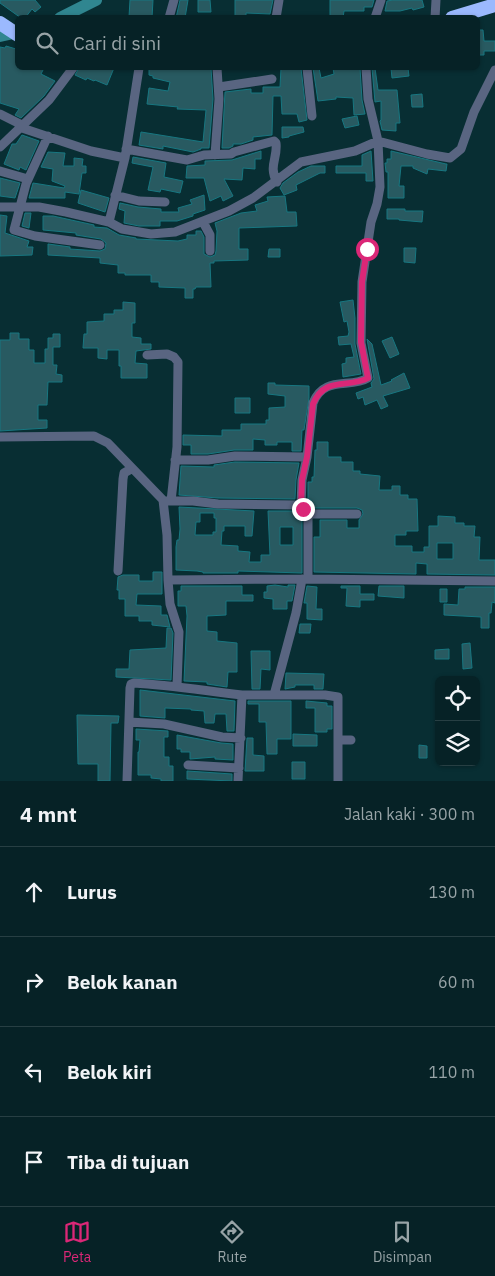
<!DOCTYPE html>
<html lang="id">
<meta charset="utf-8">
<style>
body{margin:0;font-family:"IBM Plex Sans",sans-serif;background:#0f2a2e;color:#f1f3f6}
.controls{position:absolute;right:15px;bottom:15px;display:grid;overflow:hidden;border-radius:8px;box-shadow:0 1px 4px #0004}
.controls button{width:45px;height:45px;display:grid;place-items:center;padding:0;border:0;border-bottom:1px solid #273f43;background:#062226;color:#f1f3f6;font:25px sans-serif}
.stop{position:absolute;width:15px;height:15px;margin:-11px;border:4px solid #db2777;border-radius:50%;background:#fff}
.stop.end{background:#db2777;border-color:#fff;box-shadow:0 1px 5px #0008}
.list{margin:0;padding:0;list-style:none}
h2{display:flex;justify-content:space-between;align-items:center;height:65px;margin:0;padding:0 20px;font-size:21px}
h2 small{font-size:16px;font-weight:400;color:#98a4a7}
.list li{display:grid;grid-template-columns:32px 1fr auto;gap:15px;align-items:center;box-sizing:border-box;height:90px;padding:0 20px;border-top:1px solid #273f43}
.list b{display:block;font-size:19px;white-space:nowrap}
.list em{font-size:16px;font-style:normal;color:#98a4a7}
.icon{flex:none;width:28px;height:28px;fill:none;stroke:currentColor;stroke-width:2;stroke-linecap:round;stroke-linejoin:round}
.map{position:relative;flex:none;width:495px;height:781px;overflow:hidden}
.search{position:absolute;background:#062226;box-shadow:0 1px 4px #0004;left:15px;right:15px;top:15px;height:55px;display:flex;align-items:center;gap:12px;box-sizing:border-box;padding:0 18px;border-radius:8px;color:#98a4a7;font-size:19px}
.sheet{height:425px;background:#062226}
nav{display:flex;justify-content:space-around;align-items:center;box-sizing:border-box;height:70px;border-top:1px solid #273f43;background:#062226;font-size:14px;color:#98a4a7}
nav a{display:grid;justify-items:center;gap:2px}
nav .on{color:#db2777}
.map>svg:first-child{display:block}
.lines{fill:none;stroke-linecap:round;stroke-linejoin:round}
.river{stroke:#308690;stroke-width:12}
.building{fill:#285a61;stroke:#177781;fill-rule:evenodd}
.minor{stroke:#596581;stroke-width:9}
.highway{stroke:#9bb9fe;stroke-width:14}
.route{stroke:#db2777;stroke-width:6}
</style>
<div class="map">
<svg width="495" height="781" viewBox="0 0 495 781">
<rect width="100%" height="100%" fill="#082e33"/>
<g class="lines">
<path class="river" d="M60,18L96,0
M0,36L18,32"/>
</g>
<path class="building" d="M0,0H35L41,7L35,12L32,9L25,18H21L0,3Z
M130,0H153L152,18L129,17Z
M180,0H188L185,18H176Z
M198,0H210L211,12H198Z
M235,0H273L270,14L246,13V18H235Z
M330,0H374L372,7H364V11H344L343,18H330Z
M393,0H422L424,7L413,10L412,8L400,11H385L387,1Z
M478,30H483L484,41H495V51H484V55H478Z
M6,46L16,49L18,51V68H44L41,74L55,81L44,96L21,118L15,115L19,109L0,103V47L5,48Z
M79,68H114L107,85L95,80L94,81L87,78L86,80L75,75Z
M149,68H211L213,99L209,148H201V149L193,152L163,146V149L139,145L141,132L203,142L206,110L177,109L178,107L147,104L149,88L168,91L170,82L153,78V76L149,75Z
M281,68H301L307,120L299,122L297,114H282L281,96H273L272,135L253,137V140L241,144H233V146L229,148H222L225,92L251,89V93H263V87H280Z
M313,68H319L321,78L334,74L333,68H360L362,100L365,114L354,115L353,98L336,97V99L318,101Z
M372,68H375L378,90H397L400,123H396V131L382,130L380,121L381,120V101L375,102Z
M391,68H408L409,76L392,78Z
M422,94L423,107H412L411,95Z
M357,116L359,125L345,128L342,119Z
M282,127H303L304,132L289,136V137L282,138Z
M22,135L39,141L26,170L20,167L19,170L4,164L12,144H16Z
M261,151V159H255V169L243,168L242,180L224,179L233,196L223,201L221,196L210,201L204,178H186L187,166L205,165V161L232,160Z
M371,151L373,181H366V173H336V166H362V155Z
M391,151L446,164H447L446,171L428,169L427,174L413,168V166H401L399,186H404V198H388V172H386L385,163H387V159H391Z
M48,152L65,153L63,166H74V158L83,159L82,166H86V173H82L79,194L65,192V198H29L33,183L64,188L65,186L52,181L53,169L41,167Z
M133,157L166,163L164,177L183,181L180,193L161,189L160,192L148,190L153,167L132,163Z
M311,166H325V173H320L296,185L297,190L284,195L280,188L283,183L298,172Z
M0,178L20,183L15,198L0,196Z
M81,190L109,198L105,212L78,203Z
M204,195L205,210L193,214V216L177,221H160V226H139L124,223L125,211L119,209L120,203L138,207L161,209V212H179L178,208L192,204L190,200Z
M285,196L287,212H296L297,226L239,228V249H248V260L214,261V263H210L211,287H196L195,289H193V298H185V288L159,287V282H151V275H125V273H118V265L100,263V258L48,255V244L70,247V249L100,251L105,249L106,243L101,239L76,235V233L43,230V216H53L94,225V227L107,228L119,235L136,238V239L178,241L187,239V235H196V231H201L204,237V254L210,257L215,255L216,251L217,231L215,223L241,213L257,211L255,205L268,201L267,197Z
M387,209H405V211H423L422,222L399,220V219H387Z
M25,213H31L29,228L22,226Z
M0,215L7,216L5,233L29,241L27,247H33L32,255L0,256Z
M404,248H416L415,263L404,262Z
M269,249H280V257H268Z
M353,300L355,318V344L361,374L343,377L342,364L346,363V358L354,357L351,344L339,345L338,337L348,336L349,332L347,321L344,322L340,302Z
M123,302L135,303V323H132V337L141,338V344H151V349L136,351L135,363L147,364V378H121V366H119V350H107V359L98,358V348H83L84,334H87V322L104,321V314H114V310H123Z
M10,333H19V339H29V350H34V363H45V349H48V338H53V334H60V347H53V365H57L56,374L62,375V382H48L47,405H38V420H47V428L0,431V340H10Z
M392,337L399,354L390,358L382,341Z
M367,339L372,344L381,385L392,381L391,380L404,373L410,388L383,396L388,406L381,409L377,400L365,405L363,397L358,399L356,393L372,387L371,383L374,379Z
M268,383H275V385L309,386V398L304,430H302L301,451H292V442H277V445H265V440L253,439V450H234L208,454H191V445H183V435L222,436V430H241V424H266V420H269V408L285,407V396L268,394Z
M235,398H250V413H235Z
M317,442H328V457H341V462H353V471H360V474L380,476L379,490H392V486H400V495H408V499H417L418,531H406V535H395V546H412V552H424V547H429V526H438V516L455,517V523H464V526H475L474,537H480L479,560H495V575L427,574V564L416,563V574L314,572V537H320V520H347V528H359V520L363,514L362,510L357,508H311V500H308V482H312V477H314L315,450H317ZM437,543H453V559H437Z
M235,462L299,463L296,480L295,499L218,498L179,495L181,466L214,467V465Z
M179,507L254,511L252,536H245V526H224V531H222L221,545L238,546V551L250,552L249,562H261V555H270L268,511H297L302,516V573L238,571V573H203V572L197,571L176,570V547L177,540H179L180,529ZM200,513H214V518H216V532H213V535H195L196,522H200ZM280,527H293V545H280Z
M153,572H162V594H137L136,605L161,606V615H167L170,627L152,625V621H139V616H125V599H119V590H117L118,577L123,575H139V581H153Z
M275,585L288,587V585H295L292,601H287V609H273V599L264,598V592H267V586Z
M181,586H242V595H253V601H226V615L207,616V631L217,632V641L237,643V672H228L227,687L207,684V682L184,681L187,616L186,606H178V591H181Z
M307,586L317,587L316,609H322V620L307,619V603H304Z
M341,586H360V594H374V600H360V607L346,606L347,588H341Z
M379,586H404V598L378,596Z
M465,587H495V603L492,602L491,613H489V628H481V617L444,615V604L458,605L459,589H465Z
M440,589H447V602H440Z
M300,624H311L310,633H299Z
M167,628H171L173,633L171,680L116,677V669H129L130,650L166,648Z
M470,643L472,668L463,669L462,644Z
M449,649V659H435V650Z
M251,651H270V670L261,669L260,689H252Z
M286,673L324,674L323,689H314V685H295V687L285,689Z
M140,690L235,701L234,731H227L226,714H215L214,723H205L204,711L191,710V709L165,708V718L140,716Z
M248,701H291V739H277V754H267L266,722H259V704H248Z
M306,701L327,703V706H332V729H327V732H315V708H306Z
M77,715L119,716L118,723H111L110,781H98V764H78Z
M136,729L168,731V737H164V757H169V766H173V781H161V779L151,778V775H138V752H139L140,740H136Z
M293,734L317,735V746H293Z
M177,735L221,743L233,744V760L215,759V757L190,759V752H181V749H177Z
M247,738H253V755L264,756V771H245Z
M419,745L427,746V758H419Z
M292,762H305V779H292Z
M187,771L232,774V781L187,779Z"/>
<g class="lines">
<path class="minor" d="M169,18L174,0
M276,18L279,0
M375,18L381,0
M435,18L436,0
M307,68L312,116
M219,87L272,79
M0,114L22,125
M19,127L91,151L125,158
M48,136L26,184L14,230L35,236L100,245
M0,147L49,100L73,68
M126,149L187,160L204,155L231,154L234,152L274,141L276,143C278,158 268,166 277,182
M215,155L219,99L217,68
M0,171L28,179
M115,195L139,201L165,202
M0,207H39L66,212L109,222L122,229L151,234L175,232L229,211L253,198L301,162L355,151L378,141L427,154L450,158L461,149L474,112L495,70
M109,222L125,158L139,68
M203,222L210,235V251
M147,355L167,354L174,357L178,362L177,447L171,501
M0,437L94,436L108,443L163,500L167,535L168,580L304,579L495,581
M175,460H208L235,456L307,457
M164,501H193L218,504L300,505L308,514H357
M301,506L302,480L307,457L313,403C324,375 350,389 368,378L361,343L362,282L371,222L377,204L380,187L378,141L368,99L366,68
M308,514V579
M118,571L123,479L124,473L131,469
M168,580L170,604L179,632L177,686
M242,695H325L338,697V781
M274,695L296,613L302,579
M129,722L164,724L222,737L241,738
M338,740H351
M188,765L239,768
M127,781L130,688L131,684L134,683C170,685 206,691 242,695L238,781"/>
<path class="highway" d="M452,18L495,5
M0,23L18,35"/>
</g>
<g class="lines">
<path class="route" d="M303,509L301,506L302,480L307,457L313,404C325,375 349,389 368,378L361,342L362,282L367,249"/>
</g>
</svg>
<div class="controls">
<button><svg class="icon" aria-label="locate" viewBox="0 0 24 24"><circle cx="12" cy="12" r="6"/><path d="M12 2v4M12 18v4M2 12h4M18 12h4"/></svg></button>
<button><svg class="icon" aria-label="layers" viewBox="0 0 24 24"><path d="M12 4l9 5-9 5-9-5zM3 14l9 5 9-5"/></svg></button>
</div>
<div class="stop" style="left:367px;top:249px"></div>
<div class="stop end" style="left:303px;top:509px"></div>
<div class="search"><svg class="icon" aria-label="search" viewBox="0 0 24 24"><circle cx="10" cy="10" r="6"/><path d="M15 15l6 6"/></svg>Cari di sini</div>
</div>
<section class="sheet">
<h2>4 mnt<small>Jalan kaki · 300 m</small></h2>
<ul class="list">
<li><svg class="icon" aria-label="ahead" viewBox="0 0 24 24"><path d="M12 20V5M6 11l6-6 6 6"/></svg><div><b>Lurus</b></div><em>130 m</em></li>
<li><svg class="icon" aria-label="right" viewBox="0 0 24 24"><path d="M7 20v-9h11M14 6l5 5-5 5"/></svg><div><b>Belok kanan</b></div><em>60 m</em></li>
<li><svg class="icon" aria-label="left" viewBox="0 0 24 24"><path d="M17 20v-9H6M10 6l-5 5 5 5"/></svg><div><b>Belok kiri</b></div><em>110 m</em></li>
<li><svg class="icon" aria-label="arrive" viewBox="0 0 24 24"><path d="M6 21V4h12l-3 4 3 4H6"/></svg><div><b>Tiba di tujuan</b></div></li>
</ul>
</section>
<nav>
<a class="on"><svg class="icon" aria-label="map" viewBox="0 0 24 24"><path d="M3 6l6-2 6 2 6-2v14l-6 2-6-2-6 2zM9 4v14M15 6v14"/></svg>Peta</a>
<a><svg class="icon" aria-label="directions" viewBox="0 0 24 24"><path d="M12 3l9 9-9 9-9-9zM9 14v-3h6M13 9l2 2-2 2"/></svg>Rute</a>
<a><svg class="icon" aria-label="saved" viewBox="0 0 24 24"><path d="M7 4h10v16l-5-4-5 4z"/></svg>Disimpan</a>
</nav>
